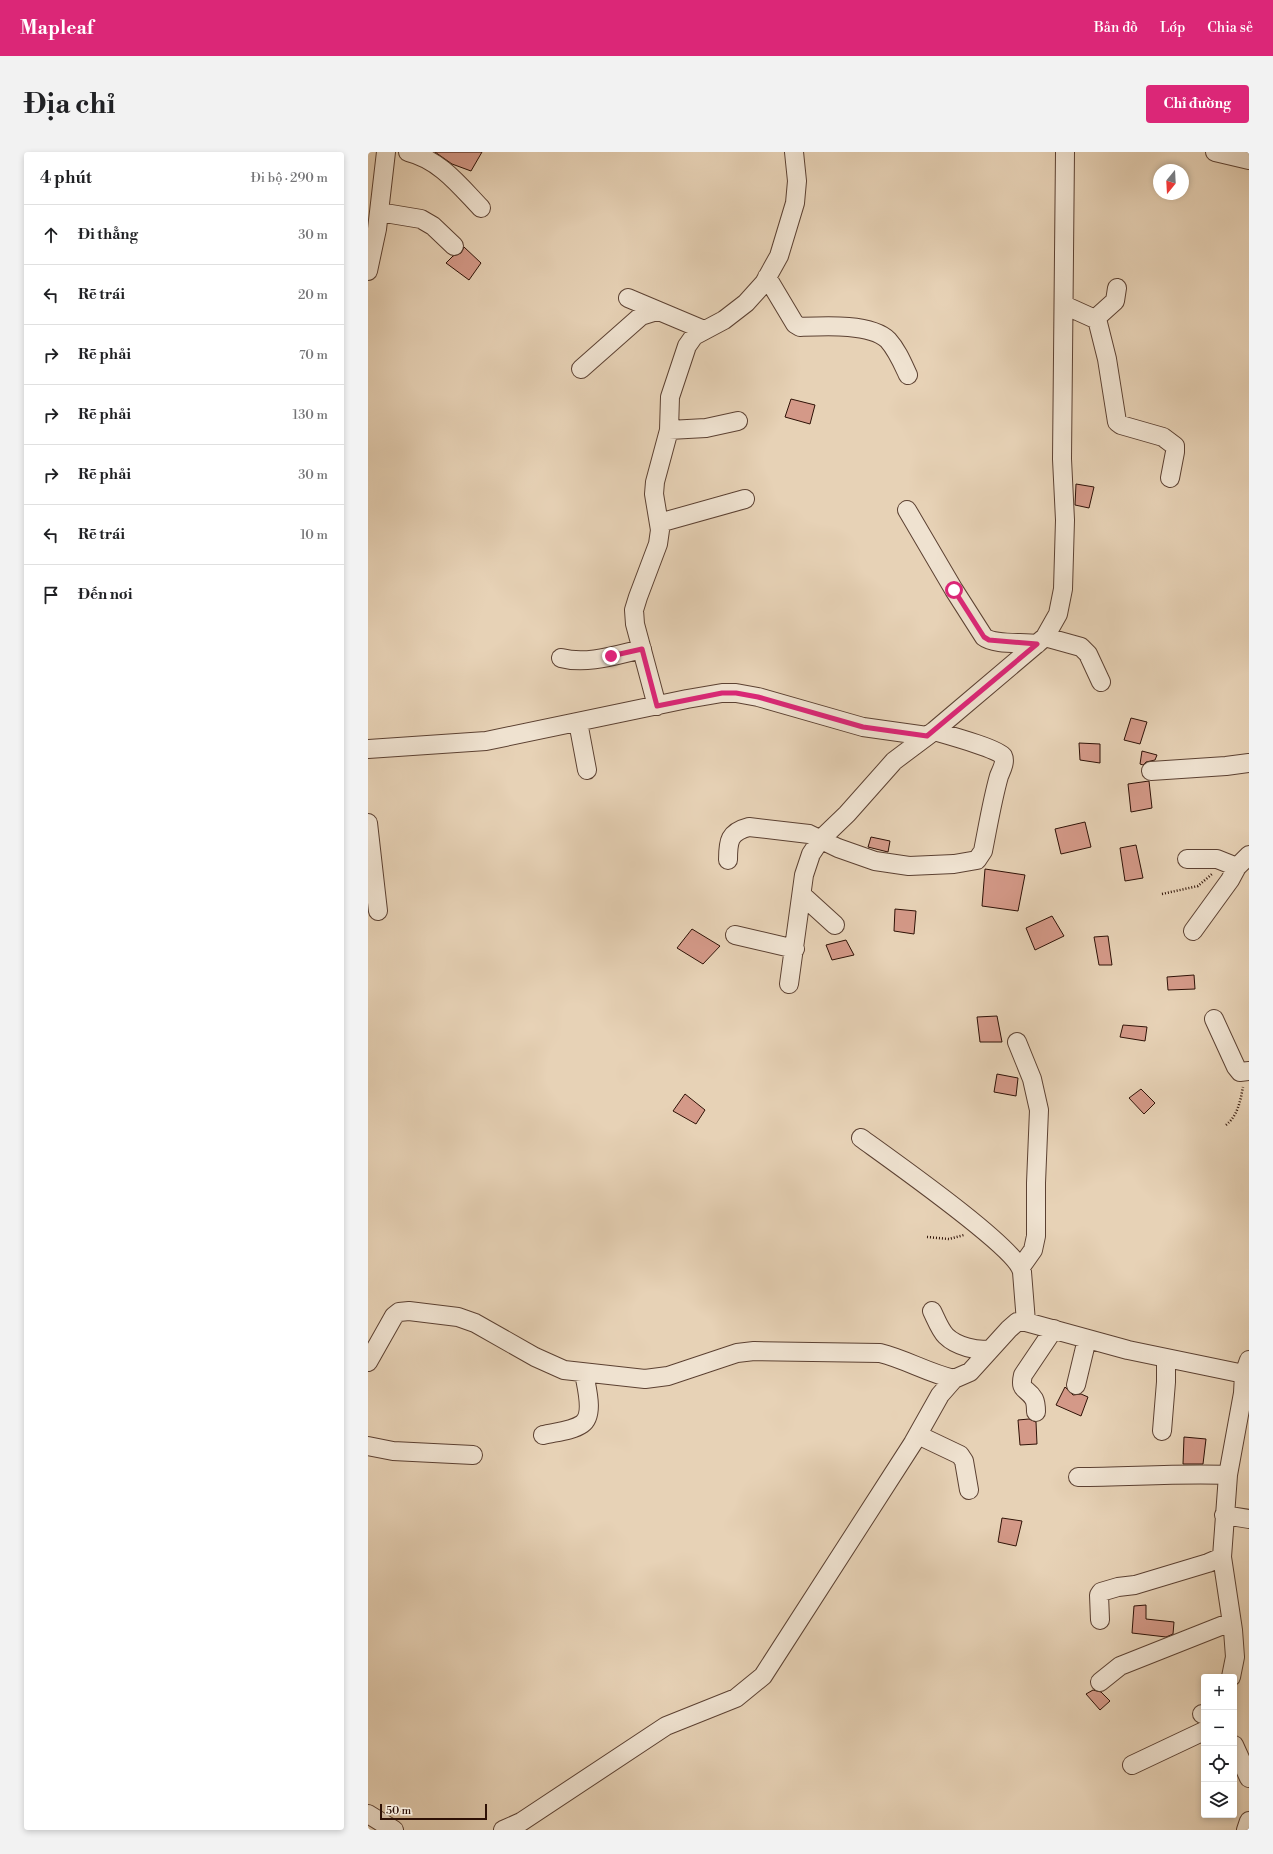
<!DOCTYPE html>
<html lang="vi">
<meta charset="utf-8">
<style>
body{margin:0;font-family:"Libre Bodoni",serif;background:#f2f2f2;color:#202124}
.controls{position:absolute;right:12px;bottom:12px;display:grid;overflow:hidden;border-radius:4px;box-shadow:0 2px 6px #0003}
.controls button{width:36px;height:36px;display:grid;place-items:center;padding:0;border:0;border-bottom:1px solid #e0e0e0;background:#fff;color:#202124;font:20px sans-serif}
.compass{position:absolute;left:785px;top:12px;width:36px;height:36px;border-radius:50%;background:#fff;box-shadow:0 2px 6px #0003;rotate:198deg}
.scale{position:absolute;left:12px;bottom:10px;width:107px;box-sizing:border-box;padding-left:4px;border:2px solid #2e1106;border-top:0;font-size:11px;line-height:14px;white-space:nowrap;color:#2e1106;-webkit-text-stroke:3px #efe2d0;paint-order:stroke}
.stop{position:absolute;width:12px;height:12px;margin:-9px;border:3px solid #db2777;border-radius:50%;background:#fff}
.stop.end{background:#db2777;border-color:#fff;box-shadow:0 1px 4px #0008}
.list{margin:0;padding:0;list-style:none}
h2{display:flex;justify-content:space-between;align-items:center;height:52px;margin:0;padding:0 16px;font-size:17px}
h2 small{font-size:13px;font-weight:400;color:#757577}
.list li{display:grid;grid-template-columns:26px 1fr auto;gap:12px;align-items:center;box-sizing:border-box;height:60px;padding:0 16px;border-top:1px solid #e0e0e0}
.list b{display:block;font-size:15px;white-space:nowrap}
.list em{font-size:13px;font-style:normal;color:#757577}
.icon{flex:none;width:22px;height:22px;fill:none;stroke:currentColor;stroke-width:2;stroke-linecap:round;stroke-linejoin:round}
.map{position:relative;flex:none;width:881px;height:1678px;overflow:hidden;border-radius:4px}
header{display:flex;align-items:center;gap:24px;box-sizing:border-box;height:56px;padding:0 20px;background:#db2777;color:#fff}
header strong{font-size:19px}
nav{display:flex;gap:22px;margin-inline-start:auto;font-size:14px}
.intro{display:flex;align-items:center;justify-content:space-between;box-sizing:border-box;height:96px;padding:0 24px}
h1{margin:0;font-size:28px}
.button{padding:10px 18px;border-radius:4px;background:#db2777;color:#fff;font-size:14px;font-weight:700}
main{display:flex;gap:24px;padding:0 24px}
aside{flex:1;background:#fff;border-radius:4px;box-shadow:0 2px 6px #0003}
.map>svg:first-child{display:block}
.building{fill:#d49988;stroke:#2e1106}
.lines{fill:none;stroke-linecap:round;stroke-linejoin:round}
.minor-casing{stroke:#5c4132;stroke-width:20}
.path{stroke:#2e1106;stroke-width:2.5;stroke-dasharray:1 2;stroke-linecap:butt}
.minor{stroke:#efe2d0;stroke-width:18}
.route{stroke:#db2777;stroke-width:5}
</style>
<header>
<strong>Mapleaf</strong>
<nav><a>Bản đồ</a><a>Lớp</a><a>Chia sẻ</a></nav>
</header>
<div class="intro"><h1>Địa chỉ</h1><a class="button">Chỉ đường</a></div>
<main>
<aside>
<h2>4 phút<small>Đi bộ · 290 m</small></h2>
<ul class="list">
<li><svg class="icon" aria-label="ahead" viewBox="0 0 24 24"><path d="M12 20V5M6 11l6-6 6 6"/></svg><div><b>Đi thẳng</b></div><em>30 m</em></li>
<li><svg class="icon" aria-label="left" viewBox="0 0 24 24"><path d="M17 20v-9H6M10 6l-5 5 5 5"/></svg><div><b>Rẽ trái</b></div><em>20 m</em></li>
<li><svg class="icon" aria-label="right" viewBox="0 0 24 24"><path d="M7 20v-9h11M14 6l5 5-5 5"/></svg><div><b>Rẽ phải</b></div><em>70 m</em></li>
<li><svg class="icon" aria-label="right" viewBox="0 0 24 24"><path d="M7 20v-9h11M14 6l5 5-5 5"/></svg><div><b>Rẽ phải</b></div><em>130 m</em></li>
<li><svg class="icon" aria-label="right" viewBox="0 0 24 24"><path d="M7 20v-9h11M14 6l5 5-5 5"/></svg><div><b>Rẽ phải</b></div><em>30 m</em></li>
<li><svg class="icon" aria-label="left" viewBox="0 0 24 24"><path d="M17 20v-9H6M10 6l-5 5 5 5"/></svg><div><b>Rẽ trái</b></div><em>10 m</em></li>
<li><svg class="icon" aria-label="arrive" viewBox="0 0 24 24"><path d="M6 21V4h12l-3 4 3 4H6"/></svg><div><b>Đến nơi</b></div></li>
</ul>
</aside>
<div class="map">
<svg width="881" height="1678" viewBox="0 0 881 1678">
<rect width="100%" height="100%" fill="#e7d2b6"/>
<filter id="stains"><feTurbulence type="fractalNoise" baseFrequency=".005" numOctaves="4"/><feColorMatrix values="0 0 0 0 .2 0 0 0 0 .09 0 0 0 0 .02 0 0 0 .5 -.17"/></filter>
<radialGradient id="worn" r=".72"><stop offset=".6" stop-color="#630" stop-opacity="0"/><stop offset="1" stop-color="#630" stop-opacity=".3"/></radialGradient>
<path class="building" d="M67,0H114L103,19L84,12Z
M96,95L113,111L101,128L78,111L85,104L93,101Z
M423,247L447,253L442,272L417,265Z
M708,332L726,335L721,356L707,353Z
M763,566L779,570L772,592L756,588Z
M711,591L732,592V611L712,608Z
M774,599L789,603L787,608L778,610L775,613L772,612Z
M781,629L784,656L763,660L760,632Z
M717,670L723,695L693,702L687,677Z
M503,685L522,689L520,700L500,695Z
M768,693L775,726L757,729L752,696Z
M617,717L657,723L650,759L614,754Z
M527,757L548,759L546,782L526,779Z
M684,764L696,784L667,798L658,776Z
M324,777L352,794L335,812L309,796Z
M740,784L744,813H731L726,785Z
M478,788L486,803L464,808L458,793Z
M826,823L827,837L800,838L799,825Z
M629,864L634,890H612L609,865Z
M755,873L779,875L777,889L752,885Z
M629,922L650,926L648,944L626,940Z
M773,937L787,951L776,962L761,946Z
M317,942L337,958L328,972L305,959Z
M697,1235L705,1243L713,1242L720,1245L713,1264L688,1253Z
M661,1267L668,1270L669,1292L652,1293L650,1268Z
M816,1285L838,1287L835,1312H815Z
M634,1366L654,1369L648,1394L630,1390Z
M778,1453V1467L806,1470L805,1482L798,1485L764,1481L766,1454Z
M725,1538L733,1540L742,1549L732,1558L718,1542Z"/>
<g class="lines">
<defs>
<path id="minor" d="M40,0C72,8 91,33 113,56
M847,0L881,8
M11,60L53,67L65,74L86,94
M0,119L9,77L18,0
M399,125L427,172L432,175C455,174 503,171 520,188C529,198 534,210 540,223
M260,146L336,178
M696,153L727,167L730,171L739,207L749,270L753,273L795,285L807,294V300L802,326
M727,167L747,149L749,136
M213,217L273,164L289,159
M301,278L338,276L370,269
M539,358L586,438L616,485C626,493 654,490 669,492
M291,371L377,347
M677,485L713,495L720,502L733,530
M193,506C219,513 248,503 274,497
M289,554L267,472L266,458L270,445L290,392L292,378L286,342L287,330L301,278L302,245L319,194L326,184L356,168L378,151L396,131L411,104L427,51L429,29L426,0
M210,570L219,618
M0,597L118,589L319,547L354,541H368L390,545L495,575L559,584
M783,619L858,614L881,611
M0,671L10,759
M819,707H849L869,715
M360,708C360,689 361,680 381,675L441,682L470,696L507,709L541,714L586,712L609,708L615,699C620,674 624,649 631,624C633,619 638,610 635,604C631,597 576,582 566,579
M434,743L467,773
M825,779L862,728L869,715L881,703
M367,783L427,797
M421,832L436,723L443,702L453,687L479,662L526,609L566,579L677,485L690,462L695,437L697,368L694,307L697,0
M846,867L868,915L872,920L881,919
M649,890L664,927L671,958L668,1031V1084L665,1098L653,1115
M493,986C519,1005 649,1096 654,1120L658,1170
M564,1159C568,1167 572,1178 578,1184C588,1194 610,1200 623,1197
M0,1210L26,1164L31,1160L41,1159L90,1165L107,1171L167,1205L196,1218L277,1227L300,1224L369,1201L386,1199L512,1201C537,1207 560,1221 586,1227
M708,1233L719,1187
M668,1260C668,1256 668,1251 666,1247C659,1235 651,1240 655,1223L686,1177
M794,1279L798,1230V1207
M175,1283C187,1280 204,1279 214,1272C227,1263 218,1234 216,1221
M550,1283L592,1303L596,1309L601,1338
M0,1294L25,1299L105,1303
M710,1325C760,1325 810,1321 860,1323
M856,1363L881,1367
M732,1468L731,1443L733,1440L750,1435L767,1433L840,1411L854,1405
M863,1525L867,1505L865,1478L854,1405L860,1323L875,1241L876,1222L881,1208
M732,1530L752,1514L863,1470
M834,1562H836
M866,1593L881,1626
M764,1613L836,1579
M0,1662L26,1678
M135,1678L153,1670L298,1574L368,1546L395,1524L545,1291L572,1243L586,1227L602,1220L641,1177L649,1170H658L760,1198L876,1222
M878,1678L881,1669"/>
</defs>
<use href="#minor" class="minor-casing"/>
<path class="path" d="M794,742L830,734L844,722
M858,973C870,963 872,950 875,935
M559,1085L581,1087L596,1083"/>
<use href="#minor" class="minor"/>
</g>
<g class="lines">
<path class="route" d="M243,504L274,497L289,554L354,541H368L390,545L495,575L559,584L669,492L621,488L616,485L586,438"/>
</g>
<rect width="100%" height="100%" filter="url(#stains)"/>
<rect width="100%" height="100%" fill="url(#worn)"/>
</svg>
<div class="controls">
<button>+</button>
<button>−</button>
<button><svg class="icon" aria-label="locate" viewBox="0 0 24 24"><circle cx="12" cy="12" r="6"/><path d="M12 2v4M12 18v4M2 12h4M18 12h4"/></svg></button>
<button><svg class="icon" aria-label="layers" viewBox="0 0 24 24"><path d="M12 4l9 5-9 5-9-5zM3 14l9 5 9-5"/></svg></button>
</div>
<svg class="compass" viewBox="-18 -18 36 36"><path d="M0-13l5 13h-10z" fill="#e53935"/><path d="M0 13l5-13h-10z" fill="#757577"/></svg>
<div class="scale">50 m</div>
<div class="stop" style="left:586px;top:438px"></div>
<div class="stop end" style="left:243px;top:504px"></div>
</div>
</main>
